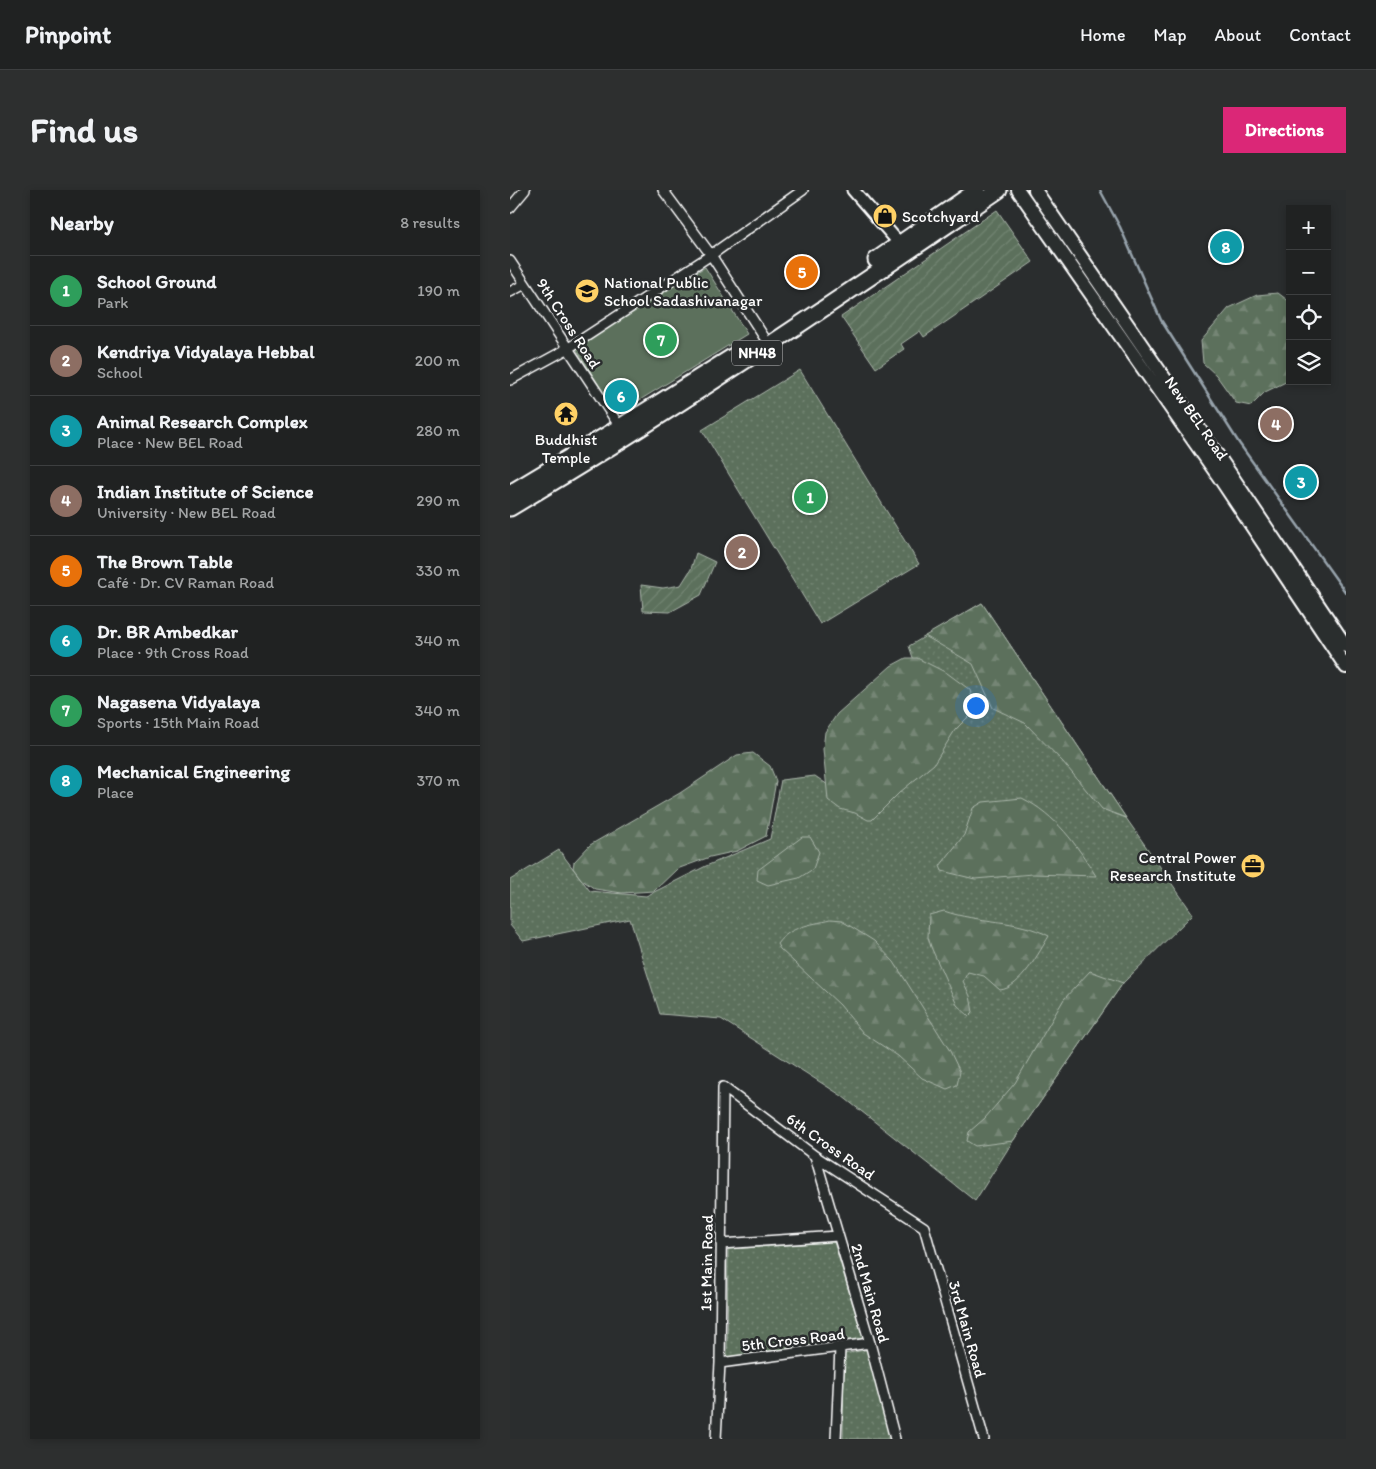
<!DOCTYPE html>
<meta charset="utf-8">
<style>
body{margin:0;font-family:Itim,sans-serif;background:#2d2f2f;color:#f1f3f6}
.controls{position:absolute;right:15px;top:15px;display:grid;overflow:hidden;border-radius:0px;box-shadow:0 2px 8px #0003}
.controls button{width:45px;height:45px;display:grid;place-items:center;padding:0;border:0;border-bottom:1px solid #3d3f40;background:#202222;color:#f1f3f6;font:25px sans-serif}
.you{position:absolute;left:465px;top:515px;width:18px;height:18px;margin:-12px;border:4px solid #fff;border-radius:50%;background:#1a73e8;box-shadow:0 0 0 8px #1a73e833}
.badge{display:grid;place-items:center;width:32px;height:32px;border-radius:50%;background:#db2777;color:#fff;font-size:16px;font-weight:700}
.pin{position:absolute;translate:-50% -50%;border:2px solid #fff;box-shadow:0 1px 5px #0006}
.list{margin:0;padding:0;list-style:none}
h2{display:flex;justify-content:space-between;align-items:center;height:65px;margin:0;padding:0 20px;font-size:21px}
h2 small{font-size:16px;font-weight:400;color:#a2a4a5}
.list li{display:grid;grid-template-columns:32px 1fr auto;gap:15px;align-items:center;box-sizing:border-box;height:70px;padding:0 20px;border-top:1px solid #3d3f40}
.list b{display:block;font-size:19px;white-space:nowrap}
.list p{margin:0;font-size:16px;white-space:nowrap;color:#a2a4a5}
.list em{font-size:16px;font-style:normal;color:#a2a4a5}
.icon{flex:none;width:28px;height:28px;fill:none;stroke:currentColor;stroke-width:2;stroke-linecap:round;stroke-linejoin:round}
.map{position:relative;flex:none;width:836px;height:1249px;overflow:hidden;border-radius:0px}
header{display:flex;align-items:center;gap:30px;box-sizing:border-box;height:70px;padding:0 25px;background:#202222;border-bottom:1px solid #3d3f40}
header strong{font-size:24px}
nav{display:flex;gap:28px;margin-inline-start:auto;font-size:18px}
.intro{display:flex;align-items:center;justify-content:space-between;box-sizing:border-box;height:120px;padding:0 30px}
h1{margin:0;font-size:35px}
.button{padding:12px 22px;border-radius:0px;background:#db2777;color:#fff;font-size:18px;font-weight:700}
main{display:flex;gap:30px;padding:0 30px}
aside{flex:1;background:#202222;border-radius:0px;box-shadow:0 2px 8px #0003}
.map>svg:first-child{display:block}
.grass{fill:url(#grass-dots);stroke:#adb8ad}
.forest{fill:url(#forest-firs);stroke:#adb8ad}
.garden{fill:url(#garden-furrows);stroke:#adb8ad}
.pitch{fill:#5b705b;stroke:#adb8ad}
.lines{fill:none;stroke-linecap:round;stroke-linejoin:round}
.stream{stroke:#97a3ac;stroke-width:2.5}
.minor-casing{stroke:#fff;stroke-width:12}
.tertiary-casing{stroke:#fff;stroke-width:15}
.secondary-casing{stroke:#fff;stroke-width:16}
.trunk-casing{stroke:#fff;stroke-width:19}
.minor{stroke:#2a2d2e;stroke-width:9}
.tertiary{stroke:#2a2d2e;stroke-width:11}
.secondary{stroke:#2a2d2e;stroke-width:12}
.trunk{stroke:#2a2d2e;stroke-width:15}
.labels{text-anchor:middle;stroke-width:5;stroke-linejoin:round;paint-order:stroke}
.shield{fill:#2a2d2e;stroke:#bfc0c0;stroke-width:1}
.shield-label{font-size:15px;font-weight:bold;fill:#fff}
.poi-label{font-size:16px;fill:#fff;stroke:#2a2d2e;text-anchor:start}
.street-label{font-size:16px;fill:#fff;stroke:#2a2d2e}
</style>
<header>
<strong>Pinpoint</strong>
<nav><a>Home</a><a>Map</a><a>About</a><a>Contact</a></nav>
</header>
<div class="intro"><h1>Find us</h1><a class="button">Directions</a></div>
<main>
<aside>
<h2>Nearby<small>8 results</small></h2>
<ul class="list">
<li><span class="badge" style="background:#2e9e5b">1</span><div><b>School Ground</b><p>Park</p></div><em>190 m</em></li>
<li><span class="badge" style="background:#8d6e63">2</span><div><b>Kendriya Vidyalaya Hebbal</b><p>School</p></div><em>200 m</em></li>
<li><span class="badge" style="background:#0f9aa8">3</span><div><b>Animal Research Complex</b><p>Place · New BEL Road</p></div><em>280 m</em></li>
<li><span class="badge" style="background:#8d6e63">4</span><div><b>Indian Institute of Science</b><p>University · New BEL Road</p></div><em>290 m</em></li>
<li><span class="badge" style="background:#e8710a">5</span><div><b>The Brown Table</b><p>Café · Dr. CV Raman Road</p></div><em>330 m</em></li>
<li><span class="badge" style="background:#0f9aa8">6</span><div><b>Dr. BR Ambedkar</b><p>Place · 9th Cross Road</p></div><em>340 m</em></li>
<li><span class="badge" style="background:#2e9e5b">7</span><div><b>Nagasena Vidyalaya</b><p>Sports · 15th Main Road</p></div><em>340 m</em></li>
<li><span class="badge" style="background:#0f9aa8">8</span><div><b>Mechanical Engineering</b><p>Place</p></div><em>370 m</em></li>
</ul>
</aside>
<div class="map">
<svg width="836" height="1249" viewBox="0 0 836 1249">
<defs>
<pattern id="grass-dots" width="8" height="8" patternUnits="userSpaceOnUse" patternTransform="scale(1.25)"><rect width="8" height="8" fill="#5b705b"/><path d="M2 2h.1M6 6h.1" fill="none" stroke="#748574" stroke-width="1.8" stroke-linecap="round"/></pattern>
<pattern id="forest-firs" width="22" height="20" patternUnits="userSpaceOnUse" patternTransform="scale(1.25)"><rect width="22" height="20" fill="#5b705b"/><path d="M5 1l3.5 6h-7zM16 11l3.5 6h-7z" fill="#748574"/></pattern>
<pattern id="garden-furrows" width="10" height="10" patternUnits="userSpaceOnUse" patternTransform="scale(1.25)"><rect width="10" height="10" fill="#5b705b"/><path d="M-1 1l2-2M0 10L10 0M9 11l2-2" fill="none" stroke="#748574"/></pattern>
</defs>
<rect width="100%" height="100%" fill="#2a2d2e"/>
<filter id="ink" filterUnits="userSpaceOnUse"><feTurbulence type="fractalNoise" baseFrequency=".02" numOctaves="2"/><feDisplacementMap in="SourceGraphic" scale="10" xChannelSelector="R" yChannelSelector="G"/><feConvolveMatrix kernelMatrix="1 2 1 2 8 2 1 2 1" color-interpolation-filters="sRGB"/></filter>
<g filter="url(#ink)">
<path class="grass" d="M290,180L409,374L310,434L192,240Z
M472,413L616,628L683,724L613,793L503,951L465,1011L332,906L211,829L150,824L120,729L13,751L0,735V690L49,660L80,701L136,706L196,676L260,649L271,590L305,586L357,622L431,549L399,456Z
M324,1052L353,1148L217,1167L218,1059Z
M360,1159L381,1249H333L334,1164Z"/>
<path class="forest" d="M768,103L780,112V190L755,202L741,216L726,213L706,185L693,173L691,151L719,118L747,105Z
M472,413L616,628L592,619L553,572L515,533L483,518L463,474L415,446Z
M396,468H407L437,483L460,500L465,520L445,540L424,574L389,603L362,630H358L345,623L330,619L318,610L313,559L315,542L327,524L381,476Z
M243,563L260,576L266,591L256,646L227,661L200,667L167,679L144,701L112,703L85,699L72,690L63,678L64,672L80,655L170,603L227,565Z
M512,608C546,625 567,655 586,686L523,684L465,689L432,681L430,676L454,645L463,618L473,612Z
M292,647H300L309,662L303,679L289,688L258,695L247,690L248,680Z
M434,721C468,733 507,729 539,746C529,762 511,798 490,800L474,786L458,782L453,791L460,806L463,822L459,826L447,815L421,757L418,747L419,725Z
M320,730L332,731L364,751L384,772L440,861L450,882L447,895L437,899L412,888L388,866L353,843L330,815L270,759L267,754C280,736 300,735 320,730Z
M580,781L613,793L503,951L465,956L457,951L459,942L475,928L505,893L554,809Z"/>
<path class="garden" d="M487,20L523,72L414,147L410,141L391,154L394,159L366,178L331,127Z
M186,363L205,372L191,405L160,422L133,421L131,395L153,398L171,395L181,379Z"/>
<path class="pitch" d="M195,77L237,144L107,224L65,157Z"/>
<g class="lines">
<path class="stream" d="M590,0L610,37L651,130L729,253L836,403"/>
<defs>
<path id="minor" d="M153,0L201,65L254,147
M0,18L15,0
M0,71L110,237
M0,102L15,94
M0,190L57,159L201,65L293,0
M213,897L305,966L414,1037L474,1249
M305,966L360,1153L385,1249
M211,1054L328,1046
M210,1173L360,1153
M206,1249L210,1173L213,897
M326,1249L330,1158"/>
<path id="tertiary" d="M343,0L390,54"/>
<path id="secondary" d="M508,0L709,287L836,477
M525,0L719,282L836,456"/>
<path id="trunk" d="M366,70L467,0
M0,303L110,237L225,165
M0,318C168,219 328,109 489,0"/>
</defs>
<use href="#minor" class="minor-casing"/>
<use href="#tertiary" class="tertiary-casing"/>
<use href="#secondary" class="secondary-casing"/>
<use href="#trunk" class="trunk-casing"/>
<use href="#minor" class="minor"/>
<use href="#tertiary" class="tertiary"/>
<use href="#secondary" class="secondary"/>
<use href="#trunk" class="trunk"/>
</g>
</g>
<defs>
<symbol id="shop-disc" viewBox="-11 -11 22 22"><circle r="9.5" fill="#ffd166" stroke="#2a2d2e"/><path d="M-5-2.5h2.3a2.7 3.5 0 0 1 5.4 0H5L5.5 6h-11ZM-1.5-2.5h3a1.5 2.3 0 0 0-3 0Z" fill="#111"/></symbol>
<symbol id="school-disc" viewBox="-11 -11 22 22"><circle r="9.5" fill="#ffd166" stroke="#2a2d2e"/><path d="M0-5L7-2L0 1L-7-2ZM-4 1L0 2.5L4 1V4Q0 6-4 4Z" fill="#111"/></symbol>
<symbol id="temple-disc" viewBox="-11 -11 22 22"><circle r="9.5" fill="#ffd166" stroke="#2a2d2e"/><path d="M0-6L5-2H3V0L6.5 2.5H4V6H1.5V3h-3V6H-4V2.5H-6.5L-3 0V-2H-5Z" fill="#111"/></symbol>
<symbol id="office-disc" viewBox="-11 -11 22 22"><circle r="9.5" fill="#ffd166" stroke="#2a2d2e"/><path d="M-6-3h4V-5.5h4V-3h4V5H-6ZM-1-4.5V-3h2v-1.5ZM-6 0V1H6V0Z" fill="#111"/></symbol>
</defs>
<g fill-rule="evenodd">
<use href="#shop-disc" x="361" y="12" width="28" height="28"/>
<use href="#school-disc" x="63" y="87" width="28" height="28"/>
<use href="#temple-disc" x="42" y="210" width="28" height="28"/>
<use href="#office-disc" x="729" y="662" width="28" height="28"/>
</g>
<g class="labels">
<rect class="shield" x="222" y="150.5" width="50" height="25" rx="4"/>
<g class="shield-label">
<text x="247" y="168">NH48</text>
</g>
<g class="poi-label">
<text x="392" y="32">Scotchyard</text>
<text x="94" y="98">National Public<tspan x="94" dy="18">School Sadashivanagar</tspan></text>
<text x="56" y="255" text-anchor="middle">Buddhist<tspan x="56" dy="18">Temple</tspan></text>
<text x="726" y="673" text-anchor="end">Central Power<tspan x="726" dy="18">Research Institute</tspan></text>
</g>
<g class="street-label">
<text transform="translate(59 133) rotate(57)" y="6">9th Cross Road</text>
<text transform="translate(687 228) rotate(55)" y="6">New BEL Road</text>
<text transform="translate(321 956) rotate(35)" y="6">6th Cross Road</text>
<text transform="translate(196 1073) rotate(-89)" y="6">1st Main Road</text>
<text transform="translate(361 1103) rotate(74)" y="6">2nd Main Road</text>
<text transform="translate(458 1139) rotate(74)" y="6">3rd Main Road</text>
<text transform="translate(283 1149) rotate(-7)" y="6">5th Cross Road</text>
</g>
</g>
</svg>
<div class="controls">
<button>+</button>
<button>−</button>
<button><svg class="icon" aria-label="locate" viewBox="0 0 24 24"><circle cx="12" cy="12" r="6"/><path d="M12 2v4M12 18v4M2 12h4M18 12h4"/></svg></button>
<button><svg class="icon" aria-label="layers" viewBox="0 0 24 24"><path d="M12 4l9 5-9 5-9-5zM3 14l9 5 9-5"/></svg></button>
</div>
<div class="you"></div>
<div class="pin badge" style="left:300px;top:307px;background:#2e9e5b">1</div>
<div class="pin badge" style="left:232px;top:362px;background:#8d6e63">2</div>
<div class="pin badge" style="left:791px;top:292px;background:#0f9aa8">3</div>
<div class="pin badge" style="left:766px;top:234px;background:#8d6e63">4</div>
<div class="pin badge" style="left:292px;top:82px;background:#e8710a">5</div>
<div class="pin badge" style="left:111px;top:206px;background:#0f9aa8">6</div>
<div class="pin badge" style="left:151px;top:150px;background:#2e9e5b">7</div>
<div class="pin badge" style="left:716px;top:57px;background:#0f9aa8">8</div>
</div>
</main>
